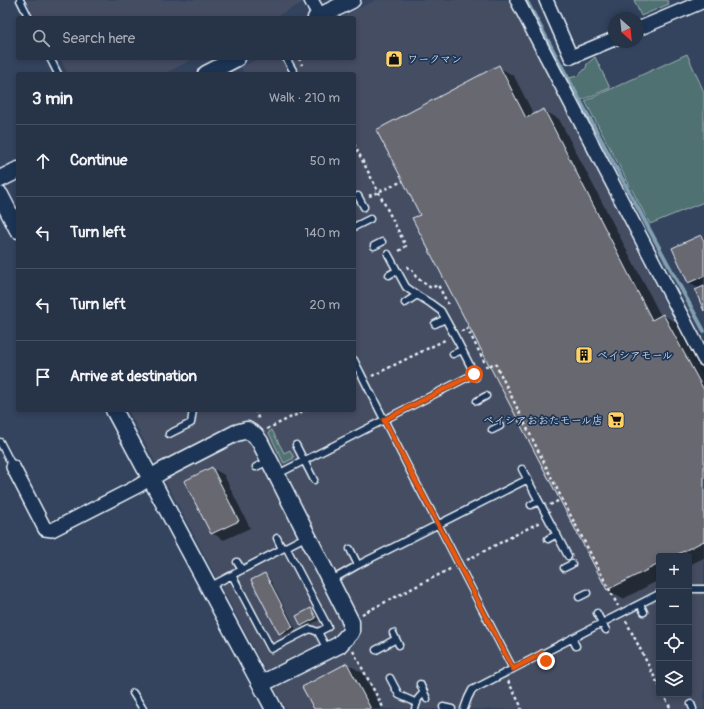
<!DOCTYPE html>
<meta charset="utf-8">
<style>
body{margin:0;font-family:Pangolin,"Klee One",sans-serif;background:#2f3b4e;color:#f1f3f6}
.controls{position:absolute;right:12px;bottom:12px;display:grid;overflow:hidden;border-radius:4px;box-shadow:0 2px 6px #0003}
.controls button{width:36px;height:36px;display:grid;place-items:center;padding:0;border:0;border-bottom:1px solid #434e60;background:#273347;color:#f1f3f6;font:20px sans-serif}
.compass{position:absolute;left:608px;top:12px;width:36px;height:36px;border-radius:50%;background:#273347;box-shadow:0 2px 6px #0003;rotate:153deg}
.stop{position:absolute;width:12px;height:12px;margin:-9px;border:3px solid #ea580c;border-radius:50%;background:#fff}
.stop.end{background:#ea580c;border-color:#fff;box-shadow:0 1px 4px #0008}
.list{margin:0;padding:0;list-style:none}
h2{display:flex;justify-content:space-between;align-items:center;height:52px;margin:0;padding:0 16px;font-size:17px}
h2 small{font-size:13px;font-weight:400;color:#a4aab4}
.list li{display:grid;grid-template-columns:26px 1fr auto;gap:12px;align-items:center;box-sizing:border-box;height:72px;padding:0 16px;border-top:1px solid #434e60}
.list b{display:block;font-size:15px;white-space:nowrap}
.list em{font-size:13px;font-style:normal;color:#a4aab4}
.icon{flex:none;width:22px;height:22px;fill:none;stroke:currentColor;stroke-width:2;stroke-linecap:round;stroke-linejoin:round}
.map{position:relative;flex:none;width:704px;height:709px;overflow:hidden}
.search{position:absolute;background:#273347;box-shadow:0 2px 6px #0003;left:16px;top:16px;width:340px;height:44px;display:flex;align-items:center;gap:10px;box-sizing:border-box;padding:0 14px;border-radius:4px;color:#a4aab4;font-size:15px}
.panel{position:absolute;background:#273347;box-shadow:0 2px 6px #0003;left:16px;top:72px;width:340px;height:340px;border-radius:4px}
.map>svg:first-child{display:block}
.built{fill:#444e64;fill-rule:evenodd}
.green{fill:#507171;stroke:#9cb1b4}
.shadow{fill:#0007}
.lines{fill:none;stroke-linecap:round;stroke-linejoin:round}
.stream{stroke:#82a0b2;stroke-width:4}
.building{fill:#686771;stroke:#e8f1f8}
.service-casing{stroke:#e8f1f8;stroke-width:9}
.minor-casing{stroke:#e8f1f8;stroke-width:16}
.tertiary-casing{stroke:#e8f1f8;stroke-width:19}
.path{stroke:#e8f1f8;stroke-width:2.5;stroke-dasharray:3 3;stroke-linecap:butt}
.service{stroke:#1d3557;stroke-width:6}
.minor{stroke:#1d3557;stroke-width:13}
.tertiary{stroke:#1d3557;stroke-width:16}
.route{stroke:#ea580c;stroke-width:5}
.labels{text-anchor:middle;stroke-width:3.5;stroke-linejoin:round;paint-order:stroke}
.poi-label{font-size:11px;fill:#e8f1f8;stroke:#1d3557;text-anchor:start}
</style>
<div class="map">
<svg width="704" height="709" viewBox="0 0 704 709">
<rect width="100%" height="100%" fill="#34445f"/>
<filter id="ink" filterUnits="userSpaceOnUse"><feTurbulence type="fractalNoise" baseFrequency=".025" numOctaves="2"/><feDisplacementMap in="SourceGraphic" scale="8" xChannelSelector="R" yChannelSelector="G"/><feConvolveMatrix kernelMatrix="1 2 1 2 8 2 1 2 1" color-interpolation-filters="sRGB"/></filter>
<g filter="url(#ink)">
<path class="built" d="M26,0H308L273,18H35Z
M376,0H510L704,380V709H286L128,410H354V74H244L241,67L259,58H354V18H340ZM659,556H689V694H659Z
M60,58H195L164,74H68Z"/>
<path class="green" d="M634,0H667L669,4L641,16Z
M687,54L704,92V202L650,224L585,101Z
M595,57L610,88L575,103L564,79L578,76L586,68L587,64Z
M272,430L284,453L290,450L294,458L284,463L269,433V432Z"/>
<path class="shadow" d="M499,67L514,76L534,115L543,110L559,119L661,316L663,315L679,324L704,371V558L689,565V556H659V580L623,599L607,590L421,215Z
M701,236L704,237V308L700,289L689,283L673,248Z
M212,468L224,475L250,528L224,540L212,533Z
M265,574L268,576L296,629L283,636L280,634L252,581Z
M311,610L315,612L319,620L306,627L302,625Z
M347,664L363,673L382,709H315Z"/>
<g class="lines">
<path class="stream" d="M526,0L704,331"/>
</g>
<path class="building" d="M499,65L526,118L544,109L652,320L663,314L704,390V542V541L674,556H659V564L607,590L412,218L420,215L403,181L376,130Z
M701,235L704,241V276L688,283L672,248Z
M704,286V311L695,290Z
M212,467L239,521L211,534L184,481Z
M265,573L293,627L279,634L251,580Z
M311,608L316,618L301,626L296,616Z
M347,663L371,709H314L302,687Z"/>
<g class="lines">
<defs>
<path id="service" d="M20,0L29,18
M50,58L58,74
M286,58L295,74
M358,196L364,207
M354,227L370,219
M374,246L382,242
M388,254L406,287L417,295L430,303L441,311L458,342L476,377
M389,275L396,271
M405,303L417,295
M435,324L445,319
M453,354L462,350
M354,360L410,471L438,524L513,669
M477,401L486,396
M492,430L500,426
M169,434L191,423L193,410
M0,442L13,467
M296,445L314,480
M256,467L269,461
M522,469L568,556
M278,474L474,374
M531,505L539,501
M277,538L282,549
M548,539L557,534
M286,547L328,627L318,632L328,651
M350,549L358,565
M237,562L242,570
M564,568L572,564
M232,575L271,649L310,629L318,632
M330,581L358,565L528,479
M209,587L307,536
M689,589H704
M579,597L587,593
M640,604L644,612
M597,613L602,623L659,594
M393,633L399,645
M572,638L576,646
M376,650L396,639
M543,653L546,661
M390,678L399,695L417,703
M420,684L427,699
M133,693L143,709
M691,704L693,709
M443,707L452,709
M415,709L418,699L424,692
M464,709L468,698L472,690L602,623L606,630"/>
<path id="minor" d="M311,0L320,16
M517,0L704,359
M546,0L571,57L614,39
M638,29L704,1
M13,467L45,529L52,530L138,486L151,478"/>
<path id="tertiary" d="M316,18L352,0
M206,74L237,58
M0,179L18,170
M0,195L18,230
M114,410L274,709
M151,478L162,471L236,433L247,430L255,435L260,442L351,622V632L339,645L261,684"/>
</defs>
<use href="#service" class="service-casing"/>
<use href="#minor" class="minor-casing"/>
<use href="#tertiary" class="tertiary-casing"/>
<path class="path" d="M299,58L302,65
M354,144L406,246L398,252
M369,196L403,181
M407,266L408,268L412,270L416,277L431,288L438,285L448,304
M462,330V331L467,328L487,367L495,363L562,499L618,606
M372,376L445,340V341
M255,410L259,420
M267,429L306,410
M550,505L562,499
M467,560L540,522L539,521
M362,614L452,568
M626,621L659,686
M353,651L384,709
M508,681L521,706V709
M663,694L671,709"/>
<use href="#service" class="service"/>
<use href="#minor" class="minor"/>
<use href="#tertiary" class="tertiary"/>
</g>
</g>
<g class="lines" filter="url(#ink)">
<path class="route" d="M474,374L384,420L513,669L543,653L546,661"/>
</g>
<defs>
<symbol id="shop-square" viewBox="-11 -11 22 22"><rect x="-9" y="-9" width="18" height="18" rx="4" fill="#ffd166" stroke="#1d3557"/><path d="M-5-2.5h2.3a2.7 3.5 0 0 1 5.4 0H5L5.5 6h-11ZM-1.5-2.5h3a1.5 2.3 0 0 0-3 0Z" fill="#111"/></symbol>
<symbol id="building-square" viewBox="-11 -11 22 22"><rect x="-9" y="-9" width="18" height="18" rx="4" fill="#ffd166" stroke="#1d3557"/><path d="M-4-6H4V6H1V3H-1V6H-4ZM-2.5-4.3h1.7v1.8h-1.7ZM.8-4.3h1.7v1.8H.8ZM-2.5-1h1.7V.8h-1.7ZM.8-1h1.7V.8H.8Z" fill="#111"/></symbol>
<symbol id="supermarket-square" viewBox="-11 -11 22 22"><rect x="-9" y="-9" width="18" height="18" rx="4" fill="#ffd166" stroke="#1d3557"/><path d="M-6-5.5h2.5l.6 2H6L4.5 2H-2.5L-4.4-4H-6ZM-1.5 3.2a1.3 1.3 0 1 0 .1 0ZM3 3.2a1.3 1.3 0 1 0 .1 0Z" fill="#111"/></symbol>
</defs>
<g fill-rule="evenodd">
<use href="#shop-square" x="384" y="49" width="20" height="20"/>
<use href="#building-square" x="574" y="345" width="20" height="20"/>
<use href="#supermarket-square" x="606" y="410" width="20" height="20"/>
</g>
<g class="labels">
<g class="poi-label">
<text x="407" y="63">ワークマン</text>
<text x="597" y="359">ベイシアモール</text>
<text x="603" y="424" text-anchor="end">ベイシアおおたモール店</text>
</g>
</g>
</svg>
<div class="controls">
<button>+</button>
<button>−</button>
<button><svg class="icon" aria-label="locate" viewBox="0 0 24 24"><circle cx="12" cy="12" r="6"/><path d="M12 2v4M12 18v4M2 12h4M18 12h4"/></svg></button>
<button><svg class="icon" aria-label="layers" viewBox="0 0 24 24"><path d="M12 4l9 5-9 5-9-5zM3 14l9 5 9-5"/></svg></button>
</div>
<svg class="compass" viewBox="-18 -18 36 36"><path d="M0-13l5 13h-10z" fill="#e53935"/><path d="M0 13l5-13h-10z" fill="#a4aab4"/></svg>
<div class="stop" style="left:474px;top:374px"></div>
<div class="stop end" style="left:546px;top:661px"></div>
<div class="search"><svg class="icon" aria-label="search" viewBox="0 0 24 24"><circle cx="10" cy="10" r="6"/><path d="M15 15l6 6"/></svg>Search here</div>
<section class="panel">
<h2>3 min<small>Walk · 210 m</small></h2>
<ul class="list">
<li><svg class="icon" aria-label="ahead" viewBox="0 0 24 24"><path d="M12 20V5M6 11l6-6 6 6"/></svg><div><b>Continue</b></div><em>50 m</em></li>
<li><svg class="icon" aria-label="left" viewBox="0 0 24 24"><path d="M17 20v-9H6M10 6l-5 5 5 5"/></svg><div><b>Turn left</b></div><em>140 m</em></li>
<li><svg class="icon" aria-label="left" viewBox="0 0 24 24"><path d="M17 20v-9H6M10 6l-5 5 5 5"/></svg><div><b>Turn left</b></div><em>20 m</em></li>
<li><svg class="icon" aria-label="arrive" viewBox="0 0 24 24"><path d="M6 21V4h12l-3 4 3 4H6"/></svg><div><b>Arrive at destination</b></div></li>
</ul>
</section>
</div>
